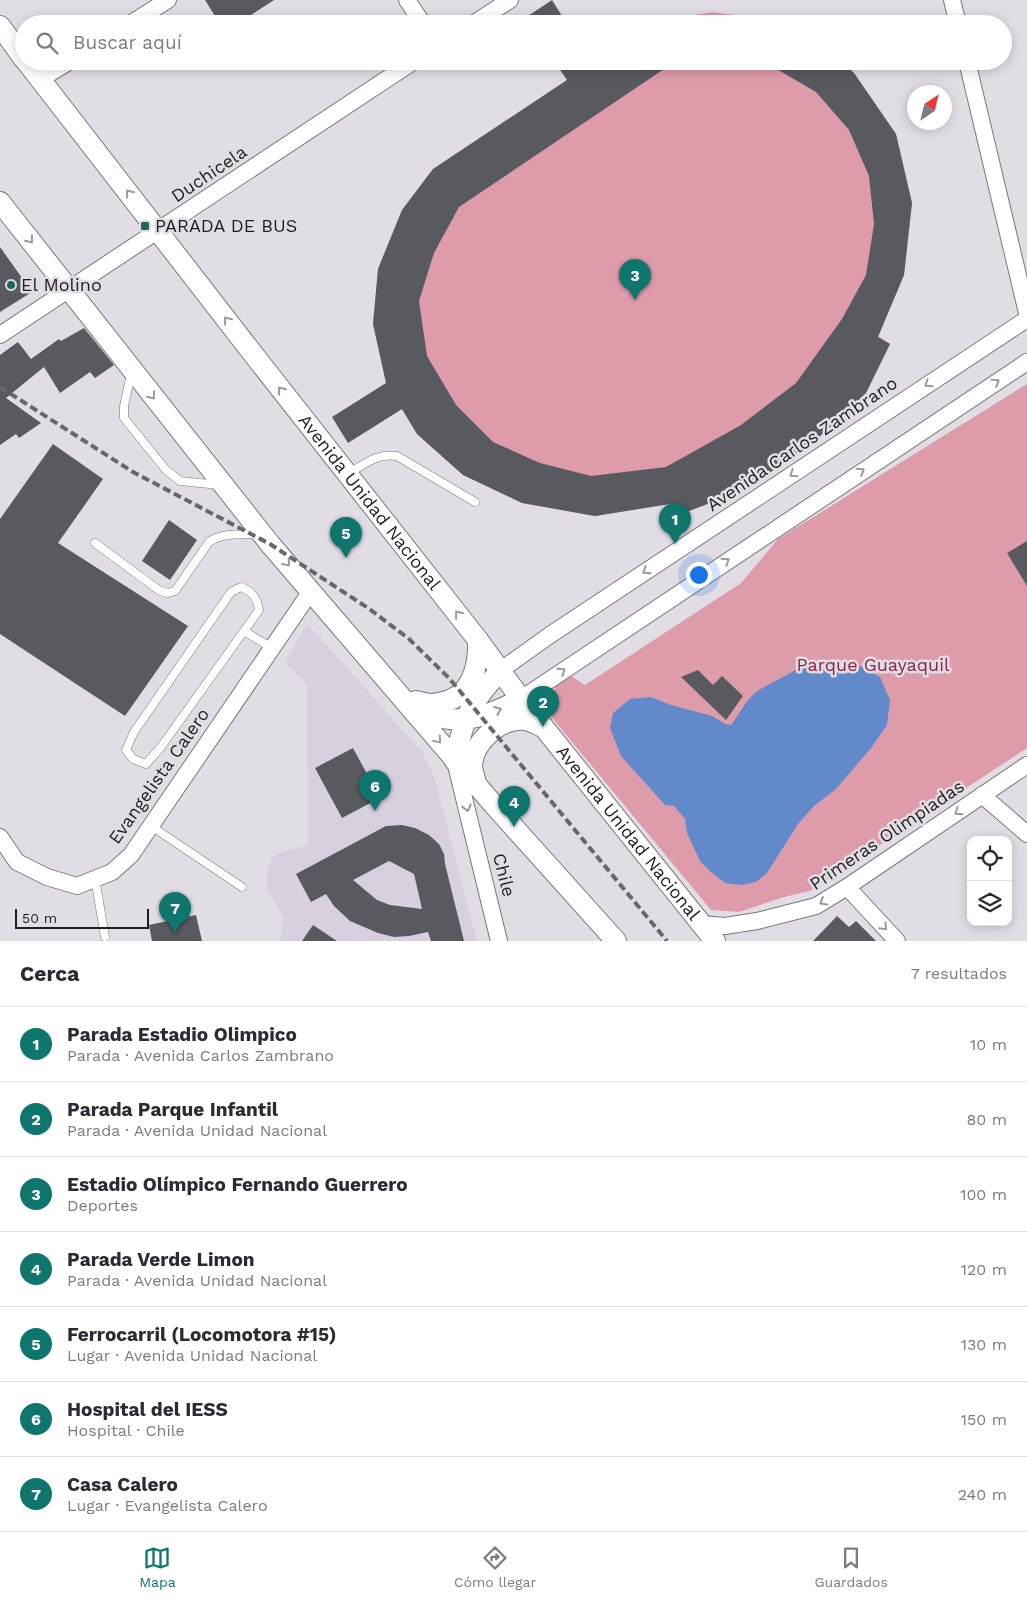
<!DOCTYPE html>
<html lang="es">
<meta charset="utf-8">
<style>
body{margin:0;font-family:"Work Sans",sans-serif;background:#f2f2f3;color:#2b2b33}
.controls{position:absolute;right:15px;bottom:15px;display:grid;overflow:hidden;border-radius:10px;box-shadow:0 2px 12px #0003}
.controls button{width:45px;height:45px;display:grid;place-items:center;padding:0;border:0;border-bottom:1px solid #e1e1e2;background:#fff;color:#2b2b33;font:25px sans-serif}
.compass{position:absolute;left:907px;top:85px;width:45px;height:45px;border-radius:50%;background:#fff;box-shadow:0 2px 12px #0003;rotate:35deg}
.scale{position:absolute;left:15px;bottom:12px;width:134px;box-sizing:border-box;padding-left:5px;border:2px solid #201e21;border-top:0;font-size:14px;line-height:18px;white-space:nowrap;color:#201e21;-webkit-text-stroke:4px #e2dde5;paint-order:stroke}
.you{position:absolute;left:698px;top:574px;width:18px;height:18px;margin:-12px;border:4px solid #fff;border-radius:50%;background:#1a73e8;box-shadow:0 0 0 8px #1a73e833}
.badge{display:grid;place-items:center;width:32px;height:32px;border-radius:50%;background:#0f766e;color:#fff;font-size:16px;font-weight:700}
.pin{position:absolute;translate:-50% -41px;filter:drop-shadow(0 1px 2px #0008)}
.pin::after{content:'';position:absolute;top:26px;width:18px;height:15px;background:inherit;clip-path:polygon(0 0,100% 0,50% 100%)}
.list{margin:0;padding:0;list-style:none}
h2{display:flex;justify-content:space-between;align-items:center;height:65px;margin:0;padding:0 20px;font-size:21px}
h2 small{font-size:16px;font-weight:400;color:#7c7c81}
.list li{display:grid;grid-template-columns:32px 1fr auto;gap:15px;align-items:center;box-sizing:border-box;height:75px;padding:0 20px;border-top:1px solid #e1e1e2}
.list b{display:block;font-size:19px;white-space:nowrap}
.list p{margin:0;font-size:16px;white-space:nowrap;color:#7c7c81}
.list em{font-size:16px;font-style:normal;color:#7c7c81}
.icon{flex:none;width:28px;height:28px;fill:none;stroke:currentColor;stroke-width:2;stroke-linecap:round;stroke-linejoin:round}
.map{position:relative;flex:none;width:1027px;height:941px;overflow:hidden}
.search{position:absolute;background:#fff;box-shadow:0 2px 12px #0003;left:15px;right:15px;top:15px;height:55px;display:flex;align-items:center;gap:12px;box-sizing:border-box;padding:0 18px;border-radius:28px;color:#7c7c81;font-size:19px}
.sheet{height:590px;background:#fff}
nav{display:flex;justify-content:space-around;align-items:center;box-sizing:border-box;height:70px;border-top:1px solid #e1e1e2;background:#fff;font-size:14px;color:#7c7c81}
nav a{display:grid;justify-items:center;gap:2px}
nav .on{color:#0f766e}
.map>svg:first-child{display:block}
.built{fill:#d8d0de}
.green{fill:#de9cab}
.water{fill:#628aca}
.building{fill:#595960;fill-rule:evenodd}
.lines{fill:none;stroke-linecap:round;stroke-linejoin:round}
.service-casing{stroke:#7b777e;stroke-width:9}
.minor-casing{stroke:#7b777e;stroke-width:18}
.tertiary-casing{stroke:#7b777e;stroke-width:22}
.service{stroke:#fff;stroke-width:8}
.minor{stroke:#fff;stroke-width:16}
.tertiary{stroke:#fff;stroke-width:20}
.rail{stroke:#6a676c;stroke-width:4;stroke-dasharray:8 4;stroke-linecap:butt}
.oneway{stroke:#9b9a9b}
.poi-dot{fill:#1f675b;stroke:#e2dde5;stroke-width:2}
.labels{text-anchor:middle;stroke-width:5;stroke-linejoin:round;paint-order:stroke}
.street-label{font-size:18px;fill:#201e21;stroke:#e2dde5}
.poi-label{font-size:18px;fill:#201e21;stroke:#e2dde5;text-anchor:start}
.park-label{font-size:18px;fill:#8a2647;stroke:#e2dde5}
</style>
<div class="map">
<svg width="1027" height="941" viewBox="0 0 1027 941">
<rect width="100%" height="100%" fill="#e2dde5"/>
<path class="built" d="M307,623L422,752L434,777L477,941H280L284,919L267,888V874L272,857L281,852L308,845L307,685L285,662Z"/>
<path class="green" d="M713,12L768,20L777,24H652L657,21Z
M596,61H840L854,73L896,134L912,203L904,275L878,336L890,344L866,393L817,439L747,489L681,514L676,503L595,516L522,503L463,475L417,434L387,385L373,324L378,269L402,210L433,169Z
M1027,384V748L810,891L784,897L739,912L711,910L548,713L556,686L571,676L585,685L741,583L778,539Z"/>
<path class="water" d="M856,664L880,677L890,700L887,725L871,748L836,789L814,806L798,824L767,873L756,882L742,885L725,883L711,872L700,861L687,833L685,819L674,806L665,805L621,756L610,728L613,713L630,699L651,697L671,705L712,716L725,724L731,725L748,700L757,691L803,666Z"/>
<path class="building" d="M205,0H274L237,24H220Z
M552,0L567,24H516Z
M554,61H676L459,207L434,253L419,301L427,356L456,405L493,442L540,463L591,476L666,467L741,425L796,383L842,319L866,275L874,224L869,176L849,130L816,92L763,61H840L854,73L896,134L912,203L904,275L878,337L890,344L866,393L817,439L747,489L681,514L676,503L595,516L522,503L463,475L417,434L402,409L348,443L332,417L386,383L373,324L378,269L402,210L433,169L567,80Z
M0,247L32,292L0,312Z
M84,328L114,365L95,378L90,372L60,393L44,367L6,398L41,423L19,438L16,434L0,445V355L18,342L31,359L59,339L61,341Z
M53,444L103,479L58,543L188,626L125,716L0,634V519Z
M169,520L197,540L170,580L142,561Z
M1027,541V586L1007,553Z
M698,670L713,685L722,676L743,696L726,720L681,677Z
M353,748L380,798L342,818L315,768Z
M402,825L415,828L429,835L439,844L444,854L445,864L464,941H431L428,932L409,936L394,937L378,933L350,921L334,906L326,894L311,902L296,874L386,826ZM389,861L414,874L422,909L390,905L377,900L353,880Z
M196,915L202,941H152L149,925Z
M837,916L849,927L856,921L876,941H813Z
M313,925L337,941H302Z"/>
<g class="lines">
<defs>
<path id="service" d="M131,374L124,406V418L166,470L180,481L219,485
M348,474C365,464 376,453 397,456L475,502
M95,543L160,591L168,593L175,591L209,542C222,532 243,535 259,534
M244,631L161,747L146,764L133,759L126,750L134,732L231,592L241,587C252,592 257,597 259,610L244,631L272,648
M151,826L242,887
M95,878L105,937"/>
<path id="minor" d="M407,0L423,24
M952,0L958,24
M130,24L168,0
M473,24L510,0
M967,61L1027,313
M39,80L70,61
M0,335L414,61
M501,670L550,635L1027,319
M521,699L1027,362
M455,761L499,941
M982,795L1027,834
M0,837L17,862L47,877L77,886L112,872L131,855L311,591
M847,887L897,941
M701,924L725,926L757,921L816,906L847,887L1027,765"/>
<g id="tertiary">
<path d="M0,26L24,59"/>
<path id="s1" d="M26,61L257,359L478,640L521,699L715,941"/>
<path d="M0,202L270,544L493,804L616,941"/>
<path d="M416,701C421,702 426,704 431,704C435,704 439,703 443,702C472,696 479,666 478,640"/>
<path d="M412,702C446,732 486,718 521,699"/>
<path d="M455,761C463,718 471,702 501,670"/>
<path d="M476,784C475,778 472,770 472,765C474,741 501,717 525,720C531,721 538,725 543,727"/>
</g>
</defs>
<use href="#service" class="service-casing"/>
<use href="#minor" class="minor-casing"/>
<use href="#tertiary" class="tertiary-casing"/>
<use href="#service" class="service"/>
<use href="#minor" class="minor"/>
<use href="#tertiary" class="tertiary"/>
<path class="rail" d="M0,387L133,472L270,544L368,608L408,638L449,678L667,941"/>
</g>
<defs><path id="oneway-chevron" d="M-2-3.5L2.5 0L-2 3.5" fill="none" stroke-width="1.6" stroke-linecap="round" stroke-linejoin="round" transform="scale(1.25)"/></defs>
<g class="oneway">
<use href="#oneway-chevron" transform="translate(129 193) rotate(-128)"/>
<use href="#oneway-chevron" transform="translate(30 240) rotate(52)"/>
<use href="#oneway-chevron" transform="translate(227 320) rotate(-128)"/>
<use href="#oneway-chevron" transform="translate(996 382) rotate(-33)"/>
<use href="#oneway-chevron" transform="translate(928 384) rotate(146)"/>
<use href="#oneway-chevron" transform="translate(281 390) rotate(-128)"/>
<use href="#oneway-chevron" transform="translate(152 396) rotate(52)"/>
<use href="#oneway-chevron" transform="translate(861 471) rotate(-33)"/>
<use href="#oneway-chevron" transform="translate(793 474) rotate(146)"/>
<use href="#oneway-chevron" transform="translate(726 561) rotate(-34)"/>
<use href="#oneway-chevron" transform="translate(287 563) rotate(49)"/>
<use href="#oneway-chevron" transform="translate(646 571) rotate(147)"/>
<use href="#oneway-chevron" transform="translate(458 614) rotate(-128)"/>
<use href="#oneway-chevron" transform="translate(562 671) rotate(-34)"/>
<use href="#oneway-chevron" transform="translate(498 710) rotate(-23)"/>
<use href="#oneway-chevron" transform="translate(438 740) rotate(50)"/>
<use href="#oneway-chevron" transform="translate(467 808) rotate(76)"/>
<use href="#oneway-chevron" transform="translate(958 812) rotate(146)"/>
<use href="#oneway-chevron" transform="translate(823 902) rotate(149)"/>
<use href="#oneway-chevron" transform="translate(884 927) rotate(47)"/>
</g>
<g class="poi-dot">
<rect x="140" y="221" width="10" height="10" rx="2.5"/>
<circle cx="11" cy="285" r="5"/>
</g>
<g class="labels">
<g class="street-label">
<text transform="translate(209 174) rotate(-34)" y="6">Duchicela</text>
<text transform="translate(802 444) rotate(-34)" y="6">Avenida Carlos Zambrano</text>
<text dy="6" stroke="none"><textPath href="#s1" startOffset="559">Avenida Unidad Nacional</textPath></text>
<text transform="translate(159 776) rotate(-55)" y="6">Evangelista Calero</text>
<text dy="6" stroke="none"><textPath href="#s1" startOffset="979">Avenida Unidad Nacional</textPath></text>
<text transform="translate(887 835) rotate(-34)" y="6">Primeras Olimpiadas</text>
<text transform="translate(504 875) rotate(76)" y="6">Chile</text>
</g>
<g class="poi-label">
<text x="155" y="232">PARADA DE BUS</text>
<text x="21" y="291">El Molino</text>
</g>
<g class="park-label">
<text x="873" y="671">Parque Guayaquil</text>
</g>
</g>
</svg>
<div class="controls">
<button><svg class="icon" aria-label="locate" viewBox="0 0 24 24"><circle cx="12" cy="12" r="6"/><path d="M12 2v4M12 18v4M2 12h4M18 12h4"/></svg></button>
<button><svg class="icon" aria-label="layers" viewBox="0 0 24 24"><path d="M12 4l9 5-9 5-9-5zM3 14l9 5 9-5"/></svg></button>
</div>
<svg class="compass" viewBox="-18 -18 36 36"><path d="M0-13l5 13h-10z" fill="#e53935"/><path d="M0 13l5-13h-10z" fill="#7c7c81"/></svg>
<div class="scale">50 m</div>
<div class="you"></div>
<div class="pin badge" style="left:675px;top:544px">1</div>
<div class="pin badge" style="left:543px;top:727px">2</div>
<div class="pin badge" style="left:635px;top:300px">3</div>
<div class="pin badge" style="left:514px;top:827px">4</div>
<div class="pin badge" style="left:346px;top:558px">5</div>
<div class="pin badge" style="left:375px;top:811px">6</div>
<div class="pin badge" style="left:175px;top:933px">7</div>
<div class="search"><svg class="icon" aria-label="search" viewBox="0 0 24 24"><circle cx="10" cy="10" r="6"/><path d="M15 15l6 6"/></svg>Buscar aquí</div>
</div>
<section class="sheet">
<h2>Cerca<small>7 resultados</small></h2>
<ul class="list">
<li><span class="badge">1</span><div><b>Parada Estadio Olimpico</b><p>Parada · Avenida Carlos Zambrano</p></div><em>10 m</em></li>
<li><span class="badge">2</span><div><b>Parada Parque Infantil</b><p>Parada · Avenida Unidad Nacional</p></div><em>80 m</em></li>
<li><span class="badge">3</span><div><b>Estadio Olímpico Fernando Guerrero</b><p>Deportes</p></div><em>100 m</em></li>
<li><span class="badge">4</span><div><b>Parada Verde Limon</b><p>Parada · Avenida Unidad Nacional</p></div><em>120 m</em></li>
<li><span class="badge">5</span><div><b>Ferrocarril (Locomotora #15)</b><p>Lugar · Avenida Unidad Nacional</p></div><em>130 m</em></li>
<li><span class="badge">6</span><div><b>Hospital del IESS</b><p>Hospital · Chile</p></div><em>150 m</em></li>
<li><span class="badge">7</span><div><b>Casa Calero</b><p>Lugar · Evangelista Calero</p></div><em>240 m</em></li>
</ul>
</section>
<nav>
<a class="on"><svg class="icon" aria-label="map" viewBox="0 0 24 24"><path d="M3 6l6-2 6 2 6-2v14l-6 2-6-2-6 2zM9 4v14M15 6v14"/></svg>Mapa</a>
<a><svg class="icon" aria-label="directions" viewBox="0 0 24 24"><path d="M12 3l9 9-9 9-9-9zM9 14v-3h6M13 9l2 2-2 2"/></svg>Cómo llegar</a>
<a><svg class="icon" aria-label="saved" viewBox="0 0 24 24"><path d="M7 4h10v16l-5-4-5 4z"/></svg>Guardados</a>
</nav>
